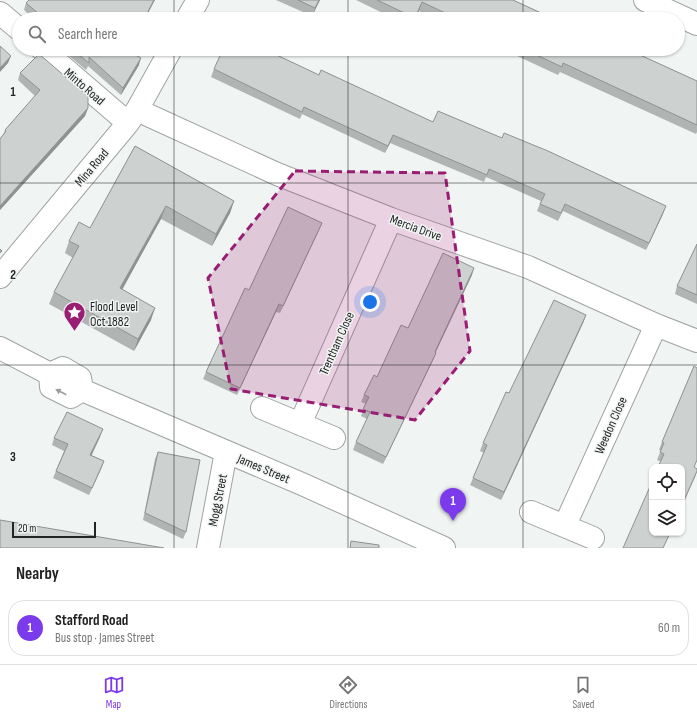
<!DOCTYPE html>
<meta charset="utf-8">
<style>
body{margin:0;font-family:"Sofia Sans Condensed",sans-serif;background:#f2f2f2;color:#222}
.controls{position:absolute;right:12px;bottom:12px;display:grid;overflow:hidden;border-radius:8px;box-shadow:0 1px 3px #0004}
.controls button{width:36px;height:36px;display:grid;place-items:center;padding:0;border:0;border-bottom:1px solid #e0e0e0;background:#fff;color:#222;font:20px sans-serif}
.scale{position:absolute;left:12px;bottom:10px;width:84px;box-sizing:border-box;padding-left:4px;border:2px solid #232424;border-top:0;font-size:11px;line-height:14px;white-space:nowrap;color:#232424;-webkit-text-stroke:3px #f0f4f3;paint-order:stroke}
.you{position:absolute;left:370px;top:302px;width:14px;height:14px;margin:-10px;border:3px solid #fff;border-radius:50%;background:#1a73e8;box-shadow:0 0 0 6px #1a73e833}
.badge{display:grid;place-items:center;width:26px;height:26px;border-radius:50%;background:#7c3aed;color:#fff;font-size:13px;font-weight:700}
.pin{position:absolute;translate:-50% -33px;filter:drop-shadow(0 1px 2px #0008)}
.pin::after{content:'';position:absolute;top:21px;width:14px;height:12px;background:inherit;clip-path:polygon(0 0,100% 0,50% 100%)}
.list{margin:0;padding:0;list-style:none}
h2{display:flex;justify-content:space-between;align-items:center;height:52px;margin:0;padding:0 16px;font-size:17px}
h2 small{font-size:13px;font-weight:400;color:#767676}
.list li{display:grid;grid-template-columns:26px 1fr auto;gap:12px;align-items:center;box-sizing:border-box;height:56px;margin:0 8px 8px;padding:0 8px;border:1px solid #e0e0e0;border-radius:16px}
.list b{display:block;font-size:15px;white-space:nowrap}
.list p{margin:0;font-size:13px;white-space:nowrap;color:#767676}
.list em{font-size:13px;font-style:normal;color:#767676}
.icon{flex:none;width:22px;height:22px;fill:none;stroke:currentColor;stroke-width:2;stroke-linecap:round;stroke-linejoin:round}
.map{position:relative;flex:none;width:697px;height:548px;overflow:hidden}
.search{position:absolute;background:#fff;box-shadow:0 1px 3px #0004;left:12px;right:12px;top:12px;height:44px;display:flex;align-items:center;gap:10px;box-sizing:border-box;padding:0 14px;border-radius:22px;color:#767676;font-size:15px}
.sheet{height:116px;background:#fff}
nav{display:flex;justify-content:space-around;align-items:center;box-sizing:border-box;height:56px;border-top:1px solid #e0e0e0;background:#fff;font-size:11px;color:#767676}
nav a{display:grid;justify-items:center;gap:2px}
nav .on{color:#7c3aed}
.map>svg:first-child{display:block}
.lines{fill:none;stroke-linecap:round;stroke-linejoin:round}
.minor-casing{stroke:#a0a3a2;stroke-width:24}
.minor{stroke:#fff;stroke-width:22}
.wall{fill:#b0b4b3}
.shaded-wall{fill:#909292}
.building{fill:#cdd1d0;stroke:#909292}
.oneway{fill:#9c9c9c}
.marked{fill:#9a1d74;fill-opacity:0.2;stroke:#9a1d74;stroke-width:3;stroke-dasharray:8 5;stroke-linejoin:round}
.grid{fill:none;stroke:#232424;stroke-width:1;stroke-opacity:0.55}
.labels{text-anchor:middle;stroke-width:3;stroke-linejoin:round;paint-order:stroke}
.street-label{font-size:13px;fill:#232424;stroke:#f0f4f3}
.poi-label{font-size:13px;fill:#232424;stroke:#f0f4f3;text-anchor:start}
.grid-label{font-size:13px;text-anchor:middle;font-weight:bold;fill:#232424;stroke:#f0f4f3;stroke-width:3;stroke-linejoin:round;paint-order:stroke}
</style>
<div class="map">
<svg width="697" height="548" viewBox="0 0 697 548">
<rect width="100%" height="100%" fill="#f0f4f3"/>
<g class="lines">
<defs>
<path id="minor" d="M645,0L697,24
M0,13L19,29
M187,19L198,0
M42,49L128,123
M137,110L277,174L391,219L528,267L656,325L697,341
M0,277L128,123L137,110L171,49
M0,348L50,374
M50,374L51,387L71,397L82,390
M50,374L63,368L80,378L82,390
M82,390L302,484L444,548
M262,408L334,438
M300,424L391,219
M531,512L593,538
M565,525L656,325
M208,548L226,452"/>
</defs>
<use href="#minor" class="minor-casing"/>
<use href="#minor" class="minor"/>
</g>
<path class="wall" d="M276,0H320L312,16Z
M356,0H513L554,19H437L419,11L415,19H395Z
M26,3L145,19H34L24,10Z
M61,49H130L129,51L139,65L121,95L88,66L86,70Z
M502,49H627L697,81V132L696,134L560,72L558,75Z
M214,69L319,75L433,122L663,214L646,250L563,211L558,221L537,211L541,201L486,177L484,182L390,143L385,153L302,114L300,119L211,77Z
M20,73L88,108L85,116L0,210V139L3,135L5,130L35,96L18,80Z
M135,146L234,201L230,213L212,246L161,219L122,289L151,320L134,351L49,304L54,292L73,258L65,253L69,241L90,228Z
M319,230L280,313L276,312L237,395L203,379L206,372L249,290Z
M697,244V304L675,294L677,286Z
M472,275L435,353L433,360L383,464L353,450L356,442L367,419L361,416L366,404L361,402L364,395L377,377L408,328Z
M586,315L583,323L501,500L470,485L484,453L480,451L483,443L509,393Z
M694,366V467L695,477L657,460L661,450H659L662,442Z
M100,437L91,455L104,461L101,469L89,495L53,478L64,451L52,445L54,438Z
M158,452L186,532L183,539L143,520L155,459Z"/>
<path class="shaded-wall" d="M154,0H155L145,19H144Z
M319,0H320L312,16L315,8Z
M422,2L419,11L415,19H414Z
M11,56L8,63L0,72V68Z
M141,58L139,65L121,95L123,88Z
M88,108L85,116L0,210V206Z
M393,135L390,143L385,153L388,146Z
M234,201L230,213L212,246L216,234Z
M166,206L161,219L116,301L120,288Z
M666,206L663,214L646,250L649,243Z
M322,223L319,230L280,313L283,306Z
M474,268L472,275L432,360L435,352Z
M279,304L276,312L237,395L240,388Z
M155,308L151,320L134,351L138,339Z
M586,315L583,323L501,500L504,492Z
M436,353L433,360L383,464L386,457Z
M103,429L100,437L88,463L90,455Z
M104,461L101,469L89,495L92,488Z
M697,471L695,477L682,506V505Z"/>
<path class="building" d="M29,0H154L144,19H45L26,3Z
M298,0H319L315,8Z
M377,0H513L554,19H458L422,2L415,18Z
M0,46L11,56L0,68Z
M72,49H129L128,51L141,58L123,88L89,57V63Z
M223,49H264L319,75L321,70L433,122L438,111L502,138L504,133L548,151L666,206L649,243L565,204L561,213L540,204L545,194L489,169L487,175L393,135L388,146L304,107L302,112L214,69Z
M524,49H627L697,81V125L563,63L562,67Z
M39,54L88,96V108L0,206V139L6,131L5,130L40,90L20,73Z
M135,146L234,201L216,234L166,206L120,288L155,308L138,339L54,292L79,246L69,241L79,222L90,228Z
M288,207L322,223L283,306L279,304L240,388L206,372L245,288L249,290Z
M697,244V295L677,286Z
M0,249L2,251L0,253Z
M443,253L474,268L435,352L436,353L386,457L356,442L370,412L363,409L369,397L364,395L374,375L377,377L401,325L408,328Z
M554,300L586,315L504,492L473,478L487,445L483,443L506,392L509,393Z
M694,366L697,368V460L694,467L697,469V471L682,505V467H658L664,454L660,452L664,443L662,442Z
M67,412L103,429L90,455L104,461L92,488L56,471L68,444L54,438Z
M158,452L200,460L186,532L145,513Z
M652,482V533H670L663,548H623Z
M0,520L164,548H0Z
M351,541L379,545V548H350Z"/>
<defs><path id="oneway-solid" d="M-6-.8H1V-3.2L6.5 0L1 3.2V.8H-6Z"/></defs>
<use class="oneway" href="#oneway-solid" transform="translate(61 392) rotate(-152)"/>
<path class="marked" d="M295,171L445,173L470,351L415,420L231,389L208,278Z"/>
<path class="grid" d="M174,0V19M348,0V19M523,0V19M174,49V548M348,49V548M523,49V548M0,183H697M0,365H697"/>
<defs>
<symbol id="sight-pin" viewBox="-11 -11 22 30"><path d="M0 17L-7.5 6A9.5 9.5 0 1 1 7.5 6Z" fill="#9a1d74" stroke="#f0f4f3"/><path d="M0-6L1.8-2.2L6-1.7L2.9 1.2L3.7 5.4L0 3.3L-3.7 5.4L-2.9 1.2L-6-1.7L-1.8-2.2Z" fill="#fff"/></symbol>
</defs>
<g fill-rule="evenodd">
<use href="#sight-pin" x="62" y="300" width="25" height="34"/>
</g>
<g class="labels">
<g class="street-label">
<text transform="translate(85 86) rotate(41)" y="5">Minto Road</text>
<text transform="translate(91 167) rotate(-50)" y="5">Mina Road</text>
<text transform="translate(416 227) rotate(20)" y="5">Mercia Drive</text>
<text transform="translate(336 343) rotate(-66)" y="5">Trentham Close</text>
<text transform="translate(610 425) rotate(-66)" y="5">Weedon Close</text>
<text transform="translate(264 468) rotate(23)" y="5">James Street</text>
<text transform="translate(217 500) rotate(-79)" y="5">Mogg Street</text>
</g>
<g class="poi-label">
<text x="90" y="311">Flood Level<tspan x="90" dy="15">Oct 1882</tspan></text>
</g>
</g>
<g class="grid-label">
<text x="13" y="96">1</text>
<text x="13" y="279">2</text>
<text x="13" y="461">3</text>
</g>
</svg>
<div class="controls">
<button><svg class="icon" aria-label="locate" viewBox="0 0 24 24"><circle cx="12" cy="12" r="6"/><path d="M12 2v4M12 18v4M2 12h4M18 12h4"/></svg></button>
<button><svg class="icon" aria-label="layers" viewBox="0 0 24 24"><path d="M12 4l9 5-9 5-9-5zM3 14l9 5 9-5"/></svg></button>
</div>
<div class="scale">20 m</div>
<div class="you"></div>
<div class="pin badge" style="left:453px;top:521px">1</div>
<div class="search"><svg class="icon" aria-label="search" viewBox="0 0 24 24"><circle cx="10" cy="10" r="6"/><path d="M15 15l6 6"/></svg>Search here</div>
</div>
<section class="sheet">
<h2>Nearby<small></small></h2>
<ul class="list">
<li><span class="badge">1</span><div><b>Stafford Road</b><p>Bus stop · James Street</p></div><em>60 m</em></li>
</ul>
</section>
<nav>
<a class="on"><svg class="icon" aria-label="map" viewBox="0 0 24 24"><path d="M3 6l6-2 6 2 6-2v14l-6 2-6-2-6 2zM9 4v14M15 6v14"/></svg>Map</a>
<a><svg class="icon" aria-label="directions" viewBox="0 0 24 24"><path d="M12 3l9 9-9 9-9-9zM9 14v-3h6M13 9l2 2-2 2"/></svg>Directions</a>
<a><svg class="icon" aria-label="saved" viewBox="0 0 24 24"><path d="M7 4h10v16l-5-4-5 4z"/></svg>Saved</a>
</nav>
